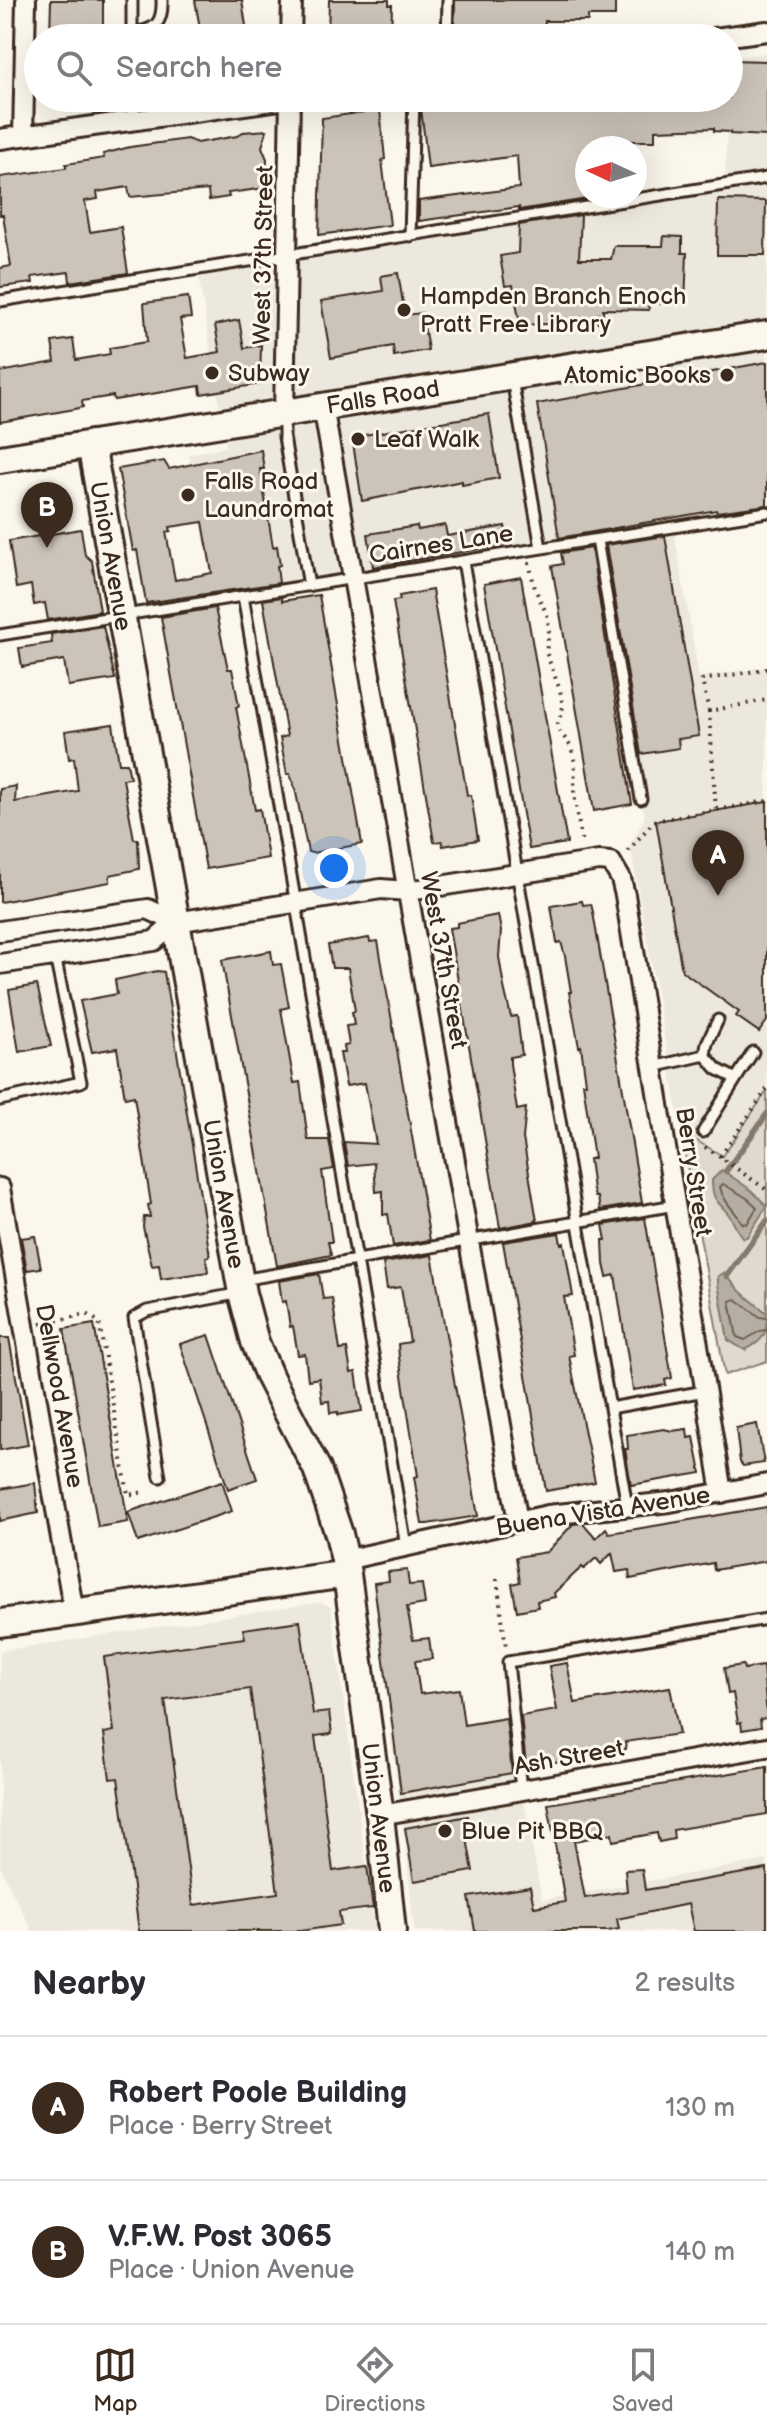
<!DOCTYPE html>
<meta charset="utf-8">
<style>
body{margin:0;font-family:"Balsamiq Sans",sans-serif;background:#f2f2f3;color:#2b2b33}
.compass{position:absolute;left:575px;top:136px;width:72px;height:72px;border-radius:50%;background:#fff;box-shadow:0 8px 32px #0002;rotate:274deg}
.you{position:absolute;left:334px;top:868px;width:28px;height:28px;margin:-20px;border:6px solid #fff;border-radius:50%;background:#1a73e8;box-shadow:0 0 0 12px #1a73e833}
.badge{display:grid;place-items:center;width:52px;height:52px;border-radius:50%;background:#3b2a1e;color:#fff;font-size:26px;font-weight:700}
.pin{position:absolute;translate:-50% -66px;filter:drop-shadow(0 2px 4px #0008)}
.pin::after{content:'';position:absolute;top:42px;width:28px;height:24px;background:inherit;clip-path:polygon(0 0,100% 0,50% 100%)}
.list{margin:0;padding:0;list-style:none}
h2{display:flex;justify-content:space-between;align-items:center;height:104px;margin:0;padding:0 32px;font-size:34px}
h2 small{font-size:26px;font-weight:400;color:#7c7c81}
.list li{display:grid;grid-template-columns:52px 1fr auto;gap:24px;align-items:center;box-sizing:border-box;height:144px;padding:0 32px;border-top:2px solid #e1e1e2}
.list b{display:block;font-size:30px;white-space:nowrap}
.list p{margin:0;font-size:26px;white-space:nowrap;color:#7c7c81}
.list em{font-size:26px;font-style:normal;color:#7c7c81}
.icon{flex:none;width:44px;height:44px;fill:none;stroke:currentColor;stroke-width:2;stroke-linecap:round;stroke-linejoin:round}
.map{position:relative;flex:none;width:767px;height:1931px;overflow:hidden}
.search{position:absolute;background:#fff;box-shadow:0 8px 32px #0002;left:24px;right:24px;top:24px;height:88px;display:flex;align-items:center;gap:20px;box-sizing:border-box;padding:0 28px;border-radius:44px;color:#7c7c81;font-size:30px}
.sheet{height:392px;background:#fff}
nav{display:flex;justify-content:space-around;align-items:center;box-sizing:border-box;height:112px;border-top:2px solid #e1e1e2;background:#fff;font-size:22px;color:#7c7c81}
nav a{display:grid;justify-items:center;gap:4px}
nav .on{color:#3b2a1e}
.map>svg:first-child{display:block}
.built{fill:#ede8dd}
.green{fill:#dfd9ce;stroke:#8d8276;stroke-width:2}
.water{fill:#b6aea2;stroke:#85796d;stroke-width:2}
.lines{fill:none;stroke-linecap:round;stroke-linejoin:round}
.shore{stroke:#6c5f53;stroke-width:2}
.stream{stroke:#85796d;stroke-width:6}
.building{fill:#ccc4b9;stroke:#3b2a1e;stroke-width:2;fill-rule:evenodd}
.lane-casing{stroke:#3b2a1e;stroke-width:15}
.street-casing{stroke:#3b2a1e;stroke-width:24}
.secondary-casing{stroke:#3b2a1e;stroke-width:32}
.path{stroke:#3b2a1e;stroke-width:4;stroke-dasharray:2 6;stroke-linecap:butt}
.lane{stroke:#fbf7ec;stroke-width:9}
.street{stroke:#fbf7ec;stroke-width:18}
.secondary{stroke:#fbf7ec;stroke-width:26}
.poi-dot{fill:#3b2a1e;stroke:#fbf7ec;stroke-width:3}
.labels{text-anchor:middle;stroke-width:6;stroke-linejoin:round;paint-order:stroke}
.street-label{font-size:24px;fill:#3b2a1e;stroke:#fbf7ec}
.poi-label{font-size:24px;fill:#3b2a1e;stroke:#fbf7ec;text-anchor:start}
</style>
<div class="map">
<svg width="767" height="1931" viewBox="0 0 767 1931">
<rect width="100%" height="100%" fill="#fbf7ec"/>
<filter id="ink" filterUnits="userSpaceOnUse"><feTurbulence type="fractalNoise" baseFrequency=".0125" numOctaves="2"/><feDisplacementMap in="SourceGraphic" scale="16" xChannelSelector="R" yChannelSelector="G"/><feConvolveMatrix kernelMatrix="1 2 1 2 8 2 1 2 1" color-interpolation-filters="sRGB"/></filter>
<g filter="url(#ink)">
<path class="built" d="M767,53V508L673,524L699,677L767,667V1361L725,1375L630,845L645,817L595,548L463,561L311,591L216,606L189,454L226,447L197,266L725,185L729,58Z
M320,1602L331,1607L375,1931H32L0,1866V1651Z
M516,1716L524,1769L522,1790L542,1900L767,1860V1931H414L406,1849L391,1736Z"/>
<path class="green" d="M767,1091V1361L725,1375L681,1132L723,1156Z"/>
<path class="water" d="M722,1170L751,1190L767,1206L747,1237L743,1238C736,1231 734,1222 729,1215C718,1201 712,1201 712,1180Z
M724,1273L741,1292L767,1313C767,1334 764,1341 745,1350L728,1340L718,1284V1276Z"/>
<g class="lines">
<path class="shore" d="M723,1184L747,1198L757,1207L747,1224L742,1223C735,1210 723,1202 720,1187Z
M767,1318L760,1317L736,1299L730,1301L737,1337L745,1340L760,1331L767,1330"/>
<path class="stream" d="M726,1171L767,1114
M727,1276L767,1221"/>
</g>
<path class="building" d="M51,0H103V37L50,35Z
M195,0H242L246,26L232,33L208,37L207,34H201Z
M329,0H389V5H392L391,38H328Z
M455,0H615V16H588V21H545L544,29H512V34L481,33V38H454Z
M729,60L767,61V136L730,134V132L714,131V128L655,130V141H614V148H587V199L519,210V207L419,221V201L519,188L517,156L428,168L421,108L513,98H729Z
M380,110L385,159L382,160L390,225L319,235L322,118Z
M267,130L262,147L267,159L266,188L228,193L229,197L209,200L208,190L130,197L128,187L97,192L98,199L85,201L90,232L121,227L128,273L70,282L69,272L32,277L33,283L0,287V268L11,266L3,215H0V177L66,168V164L104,158L103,154L130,147L187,139L197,143L237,136L243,132Z
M718,200L766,201L765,255H717Z
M581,215L579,259H611L614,246H663L664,236L682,237V253H687L685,304L648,303L649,310L603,309V314H598V322L520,325L513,285L505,286L500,256L518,253L519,225Z
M398,273L405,315L422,313L428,350L394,356L393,346L331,358L321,301L383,291L381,276Z
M188,297L191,318L180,319L187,358L220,352L215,325L239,320L244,348L261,345L260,384L201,394L200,386L114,400L113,396L82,401L83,407L75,409L0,422V372L55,362L52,342L73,339L76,360L110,354L109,348L147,342L144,303Z
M767,362V505L717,512L716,510L559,538L537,404Z
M489,414L499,478L462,485V481L362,501L352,437Z
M261,450L264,469H260L273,547L277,546L280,565L277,566L279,583L146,603L137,550L133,551L118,469L164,461L169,469ZM203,522L212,573L175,580L166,532L171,531L170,527Z
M445,525L447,536L505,526L509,544L373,567L368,534L417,526L418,530Z
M81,529L85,555L92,561L100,611L48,620L45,603L34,605L31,585L16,588L9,541Z
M665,536L699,736L678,739L679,748L641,754L606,545Z
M591,548L632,804L594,811L552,566L563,564L561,553Z
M521,577L567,843L529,849L484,584Z
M432,590L463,771L467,795H471L478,840L443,846L442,841L434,842L393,601L400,600L399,596Z
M319,595L362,844L312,853L308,852L295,788L290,774H287L280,738L287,736L263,600L282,597V601Z
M215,608L228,669H232L239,706L236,707L255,810L260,809L268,858L206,869L161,617Z
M103,626L115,679L68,686L64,660L22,667L19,648L52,643L51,634Z
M113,724L119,763H127L130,778L123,779L134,839H138L139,869L110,875V882L0,902V789L16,786L15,802L78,791L74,758L69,759L65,731Z
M767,802V1021L759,1032L736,1016L739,1012L682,971L656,821Z
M582,901L583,905L591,904L593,912L642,1203L600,1210L598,1197H595L593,1190L589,1159L594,1158L583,1083H586L581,1046L579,1047L569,992H571L565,956L561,942L557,943L551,906Z
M498,915L501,931L499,957L504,987L511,1017L517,1016L522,1055L510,1057V1064L517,1110L526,1108L523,1138L537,1221L500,1228L449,928L457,927V923Z
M369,938L370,942L378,941L430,1240L393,1246L388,1214L383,1215V1191L376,1192L374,1163L348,1166L344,1142L376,1144L365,1083L346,1086L340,1053H345L344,1046L349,1045L346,1026L354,1025L352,1012L355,1011L348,968H332L328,945Z
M271,951L273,965L281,964L289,1007L281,1009L294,1083L300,1082L308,1140H329L334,1169L322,1171L332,1242H328L331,1255L277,1266L222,960Z
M157,971L164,972L210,1256L206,1257L208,1272L161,1279L159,1265L152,1266L143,1227L144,1217H150L148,1205L151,1204L134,1096L125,1098L117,1048L92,1052L80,1001L117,994L115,980Z
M37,985L51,1046L19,1052L9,990Z
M645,1218L672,1378L665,1380L666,1385L633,1390L615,1275L607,1277L604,1264L603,1240H606L603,1225Z
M559,1233L561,1244L564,1243L573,1296L564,1297L574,1355L569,1356L595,1482L546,1491L503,1242Z
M35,1236L41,1268L27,1270L21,1238Z
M432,1255L478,1516L427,1524H422L414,1477L418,1476L399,1357L398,1344L410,1342L401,1287L387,1289L383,1263Z
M319,1274L323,1299L332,1298L340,1350L347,1349L351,1373L356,1372L362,1411L338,1415V1412L330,1413L329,1401L322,1402L319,1378L308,1380L305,1354L298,1355L293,1326L290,1327L286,1301L282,1302L279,1281Z
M94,1324L128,1522L98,1527L64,1329Z
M209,1335L257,1479L228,1489L180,1344Z
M0,1338H9L28,1445L0,1450Z
M757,1424L764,1463L743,1466L740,1462L736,1428Z
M664,1429L672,1431L687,1429L688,1438L694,1437L701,1473L631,1485L625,1449H628L627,1435Z
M222,1481L232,1511L138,1542L128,1512Z
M35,1483L38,1513L0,1521V1489Z
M767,1507V1561L714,1570L713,1563L630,1579L629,1570L616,1572L612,1553L601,1564L596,1558L584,1569L582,1567L554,1593L555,1597L537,1601L538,1607L517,1611L512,1584L520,1582L516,1557L547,1552L573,1524L583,1523L596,1538L606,1528L609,1533L636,1529Z
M407,1570L409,1585L422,1584L425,1604L407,1607L413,1640L429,1638L432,1659L415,1661L420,1694L459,1689L464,1725L506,1718L512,1773L401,1793L374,1583L389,1581L388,1572Z
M300,1621L313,1714L329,1712L332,1734L315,1736L333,1871L367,1866L373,1908L339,1912L341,1925L300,1931H139L118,1778L110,1779L104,1733L114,1731L104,1657L245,1638L243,1629ZM250,1689L278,1893L193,1905L165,1700Z
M567,1663L575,1703L670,1687L679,1734L625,1742L626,1749L612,1752L602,1754L598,1750L567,1755L568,1760L526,1766L521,1716L557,1710L549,1666Z
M743,1665L744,1669L763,1666L767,1718L760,1719L761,1727L742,1730L741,1722L738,1723L733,1693L728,1694L724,1668Z
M767,1767V1814L673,1830L674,1839L659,1842L657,1833L613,1841L612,1834L574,1841L585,1898L627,1891L625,1870L642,1869L645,1890L767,1869V1931H694L688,1904L617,1919L619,1929L608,1931H475L469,1897L530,1887L534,1907L565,1902L548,1804Z
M468,1816L472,1838L467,1839L473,1871L414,1881L405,1828Z"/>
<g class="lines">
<defs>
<path id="lane" d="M132,0V38
M132,33C155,30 163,24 162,0
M447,38L448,0
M132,121V98
M410,236L414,98
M0,301L767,178
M512,379L541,548
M284,416V437L309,586
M597,540L641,799
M463,561L627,1506
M243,596L406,1546
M0,635L767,512
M705,1055L707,1043L718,1020
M653,1067L705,1055L717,1069L736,1079L703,1132
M736,1079L753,1052
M0,1100L81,1082L55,956
M241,1280L675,1205
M610,1408L705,1391
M160,1477L134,1318L147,1311L241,1293
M521,1790L508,1662L767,1619"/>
<path id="street" d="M291,38L292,0
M715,38L767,31
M23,136L26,0
M0,139L294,98
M323,406L518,1522
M284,413L290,98
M0,931L148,909L176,922
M0,964L154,941L176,922L381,889L408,891L599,861L611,862L621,879L625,895L722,1493
M0,1188L74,1613
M345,1560L548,1515L670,1502L767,1484
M380,1815L767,1747"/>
<path id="secondary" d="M91,444L242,1293L255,1342L270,1378L317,1469L339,1534L345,1560L380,1815L392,1931
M0,459L767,335
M0,1623L347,1574"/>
</defs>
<use href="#lane" class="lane-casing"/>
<use href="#street" class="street-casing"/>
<use href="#secondary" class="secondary-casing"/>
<path class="path" d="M529,562L535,589L548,617L549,632L546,652L560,690L563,707L558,723L560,731L571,747L575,763L574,793L582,845
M767,669L702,680L709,711L767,700
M709,711L716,810
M628,851L654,821L767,801
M767,1089L720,1157L767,1190
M705,1147L720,1157
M41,1324L87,1314L99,1322L128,1495L144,1492
M497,1579L506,1648"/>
<use href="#lane" class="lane"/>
<use href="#street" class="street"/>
<use href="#secondary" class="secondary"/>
</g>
</g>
<g class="poi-dot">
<circle cx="404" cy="310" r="8"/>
<circle cx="212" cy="373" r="8"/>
<circle cx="727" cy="375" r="8"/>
<circle cx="358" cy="439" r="8"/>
<circle cx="188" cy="495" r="8"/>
<circle cx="445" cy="1831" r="8"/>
</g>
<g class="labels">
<g class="street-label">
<text transform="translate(263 255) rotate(-89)" y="8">West 37th Street</text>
<text transform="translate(383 397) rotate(-9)" y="8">Falls Road</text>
<text transform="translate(441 544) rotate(-9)" y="8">Cairnes Lane</text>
<text transform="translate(111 556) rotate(80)" y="8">Union Avenue</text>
<text transform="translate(444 960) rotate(80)" y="8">West 37th Street</text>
<text transform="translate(694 1172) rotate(81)" y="8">Berry Street</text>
<text transform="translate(224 1194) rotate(80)" y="8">Union Avenue</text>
<text transform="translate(60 1396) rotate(80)" y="8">Dellwood Avenue</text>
<text transform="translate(603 1511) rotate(-9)" y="8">Buena Vista Avenue</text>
<text transform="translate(569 1757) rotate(-10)" y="8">Ash Street</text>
<text transform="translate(379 1818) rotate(83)" y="8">Union Avenue</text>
</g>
<g class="poi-label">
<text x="420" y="304">Hampden Branch Enoch<tspan x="420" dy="28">Pratt Free Library</tspan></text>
<text x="228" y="381">Subway</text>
<text x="711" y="383" text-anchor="end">Atomic Books</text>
<text x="374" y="447">Leaf Walk</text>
<text x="204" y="489">Falls Road<tspan x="204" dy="28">Laundromat</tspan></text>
<text x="461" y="1839">Blue Pit BBQ</text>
</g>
</g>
</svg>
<svg class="compass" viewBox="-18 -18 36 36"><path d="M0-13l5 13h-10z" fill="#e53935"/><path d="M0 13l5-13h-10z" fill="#7c7c81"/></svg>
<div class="you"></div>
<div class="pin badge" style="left:718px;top:896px">A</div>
<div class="pin badge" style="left:47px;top:548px">B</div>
<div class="search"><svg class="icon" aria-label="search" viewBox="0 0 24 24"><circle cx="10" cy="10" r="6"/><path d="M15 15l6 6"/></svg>Search here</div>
</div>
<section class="sheet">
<h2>Nearby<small>2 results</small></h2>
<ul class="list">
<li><span class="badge">A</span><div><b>Robert Poole Building</b><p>Place · Berry Street</p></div><em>130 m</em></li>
<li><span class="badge">B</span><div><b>V.F.W. Post 3065</b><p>Place · Union Avenue</p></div><em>140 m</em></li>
</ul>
</section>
<nav>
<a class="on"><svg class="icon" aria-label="map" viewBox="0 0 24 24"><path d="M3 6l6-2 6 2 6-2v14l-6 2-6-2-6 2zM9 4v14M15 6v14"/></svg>Map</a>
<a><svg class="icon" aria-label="directions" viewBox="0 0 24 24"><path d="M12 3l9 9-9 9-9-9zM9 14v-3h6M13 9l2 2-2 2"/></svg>Directions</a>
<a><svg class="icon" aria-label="saved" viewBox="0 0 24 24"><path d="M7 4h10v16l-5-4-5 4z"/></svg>Saved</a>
</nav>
